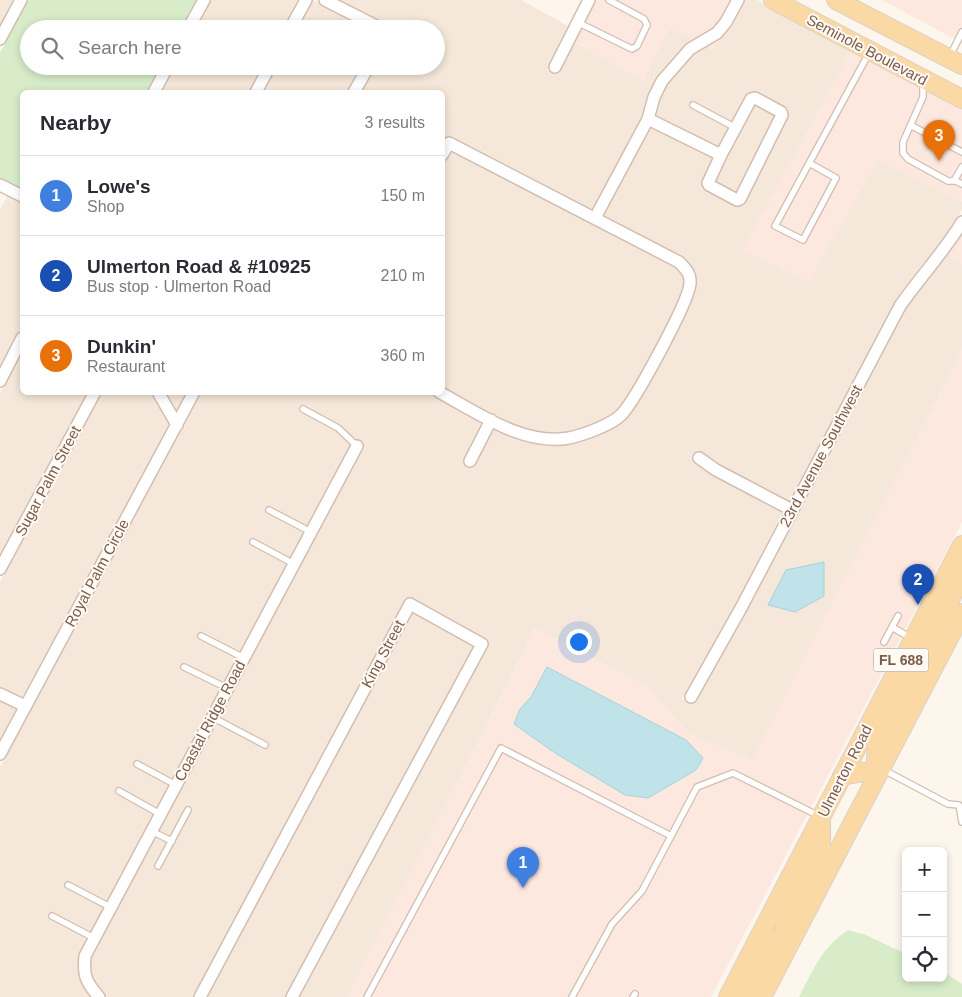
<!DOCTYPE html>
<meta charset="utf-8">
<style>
body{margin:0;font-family:Helvetica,sans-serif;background:#f7f7f7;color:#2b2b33}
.controls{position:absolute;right:15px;bottom:15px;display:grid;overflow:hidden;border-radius:8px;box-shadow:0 2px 8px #0003}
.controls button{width:45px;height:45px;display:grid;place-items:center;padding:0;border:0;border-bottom:1px solid #e1e1e2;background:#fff;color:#2b2b33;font:25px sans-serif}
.you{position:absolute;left:578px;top:641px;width:18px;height:18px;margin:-12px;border:4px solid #fff;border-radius:50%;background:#1a73e8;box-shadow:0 0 0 8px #1a73e833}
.badge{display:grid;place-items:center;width:32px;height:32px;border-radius:50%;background:#0f766e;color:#fff;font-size:16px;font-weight:700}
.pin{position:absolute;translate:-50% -41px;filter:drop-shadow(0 1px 2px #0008)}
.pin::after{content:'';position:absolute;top:26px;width:18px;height:15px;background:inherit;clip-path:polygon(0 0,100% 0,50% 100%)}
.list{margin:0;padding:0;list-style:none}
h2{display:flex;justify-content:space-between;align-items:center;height:65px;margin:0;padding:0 20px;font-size:21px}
h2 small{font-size:16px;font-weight:400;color:#7c7c81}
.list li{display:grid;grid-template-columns:32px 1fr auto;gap:15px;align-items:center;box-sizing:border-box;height:80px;padding:0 20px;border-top:1px solid #e1e1e2}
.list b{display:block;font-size:19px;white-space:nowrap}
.list p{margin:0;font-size:16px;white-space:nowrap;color:#7c7c81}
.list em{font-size:16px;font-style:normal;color:#7c7c81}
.icon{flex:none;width:28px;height:28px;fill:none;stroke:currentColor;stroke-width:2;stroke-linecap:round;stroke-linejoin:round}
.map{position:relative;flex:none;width:962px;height:997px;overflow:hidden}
.search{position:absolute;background:#fff;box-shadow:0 2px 8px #0003;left:20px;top:20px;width:425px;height:55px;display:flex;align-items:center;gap:12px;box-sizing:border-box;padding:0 18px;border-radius:28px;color:#7c7c81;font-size:19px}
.panel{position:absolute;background:#fff;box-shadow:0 2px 8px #0003;left:20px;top:90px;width:425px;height:305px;border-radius:8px}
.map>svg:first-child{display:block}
.residential{fill:#f5e8da}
.commercial{fill:#fde8e0;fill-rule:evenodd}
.green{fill:#d8ecc9}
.water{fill:#bfe3e8;stroke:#a5d3da}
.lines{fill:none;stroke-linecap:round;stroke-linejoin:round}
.service-casing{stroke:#d1beb0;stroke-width:8}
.minor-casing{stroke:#d1beb0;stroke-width:14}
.primary-casing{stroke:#dad1cd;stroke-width:20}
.service{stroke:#fff;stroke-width:5.5}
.minor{stroke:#fff;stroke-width:11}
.primary{stroke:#fbd9a5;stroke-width:18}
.labels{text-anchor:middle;stroke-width:4;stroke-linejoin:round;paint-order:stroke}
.shield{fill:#fffaf3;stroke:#a28b7f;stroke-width:1}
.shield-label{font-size:14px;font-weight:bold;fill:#7a5c4d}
.street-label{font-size:15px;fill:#7a5c4d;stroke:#fffaf3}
</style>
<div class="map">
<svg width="962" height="997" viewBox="0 0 962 997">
<rect width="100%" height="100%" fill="#fdf6ec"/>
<path class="residential" d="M0,0H14L0,26Z
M211,0H298L283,29H196Z
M313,0L369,29H298Z
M337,0H521L568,26L547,70L558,75L574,42L643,80L670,27L713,49L745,0H757L849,48L844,63L808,282L878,159L962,201V210L945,237L915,274L895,303L842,404L789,502L719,466L698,450L691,458L713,475L783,512L735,605L682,699L693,705L747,611L906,309L947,255L962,263V349L753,761L689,734L646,686L535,628L348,997H300L488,647L485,639L412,600L404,601L193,997H0V767L182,429L185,427L184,425L201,393L442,392V92H362L376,66H436V29H383L378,21Z
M176,66H263L249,92H162Z
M277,66H361L347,92H263Z
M8,195L22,203V325L0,367V209Z
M22,352V392L88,393L0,555V394Z
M102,393H151L170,424L22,698L0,687V582Z
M165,393H187L176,412Z
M413,613L474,646L285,997H207Z
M0,700L17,708L0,740Z"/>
<path class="commercial" d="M597,0H745L713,49L670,27L643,80L574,42Z
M882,0H962V43Z
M849,48L962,107V201L878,159L808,282L743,250L844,63Z
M962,235V263L947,255Z
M962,349V522L711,997H348L535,628L646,686L689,734L753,761ZM547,668L625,795L555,753L514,724L520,709L531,697Z"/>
<path class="green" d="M28,0H196L181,29H29V66H161L147,92H22V190L0,179V53Z
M848,930L866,935L906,954V978H943V972L962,984V997H799C813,970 822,947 848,930Z"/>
<path class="water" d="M824,562V596L795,612L768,605L786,570Z
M547,667L686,740L703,758L696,770L648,798L625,795L555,753L514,724L520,709L531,697Z"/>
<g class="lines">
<defs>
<path id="service" d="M577,22L632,49L637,46L647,25L644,19L609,0
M950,56L962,32
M923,81V97L903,142V153L908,159L948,181H956
M693,105L736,128
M911,124L912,126L962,152
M809,163L836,178L803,240L775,226L869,53
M962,167L955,179L956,181L962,184
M303,409L338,428L357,446
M269,510L311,532
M253,542L294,564
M892,627L898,616
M201,636L244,658
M884,642L892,627L911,638
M184,667L227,688
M212,717L265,745
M137,764L176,785
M882,769L948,804L959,805L962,822
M119,791L160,814
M151,831L172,841
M158,866L188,810
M68,885L110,907
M52,916L94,938
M367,997L501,748L671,836
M572,997L612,924L642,891L697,787L733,773L819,816
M633,997L635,994"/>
<path id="minor" d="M325,0L376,26L377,29
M188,29L204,0
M290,29L306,0
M0,39L21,0
M555,67L589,0
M154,92L168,66
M256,92L270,66
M354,92L369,66
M648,119L721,155L708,183L709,185L737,200L740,199L782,115L781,112L755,98L751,99L721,155
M0,185L22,196
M595,218L648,119L654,97L662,81L690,49L717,33L726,22L738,0
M0,381L22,338
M158,392L177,425
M439,392C478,413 523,446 569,438C583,435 611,425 621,415C635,401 688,303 690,284C691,274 686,269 679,262L449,143L442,155
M699,458L716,470L792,510
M470,461L491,420
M0,569L95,392
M0,694L25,706
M691,697L741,608L900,306C920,277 944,252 962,222
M0,754L194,392
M99,997C86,982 83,976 85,956L357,446
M200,997L410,604L482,644L292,997"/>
<path id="primary" d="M773,0L962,99
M836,0L962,65
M880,769L876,758L878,741L956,588L962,563
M842,776L880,769
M778,948L788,918L821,855V818
M728,997L962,545
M745,997L762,962L766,937
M762,997L962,613"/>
</defs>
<use href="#service" class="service-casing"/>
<use href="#minor" class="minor-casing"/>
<use href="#primary" class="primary-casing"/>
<use href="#service" class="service"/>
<use href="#minor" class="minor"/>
<use href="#primary" class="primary"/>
</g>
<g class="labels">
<rect class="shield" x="873.5" y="648.5" width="55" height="23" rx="4"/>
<g class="shield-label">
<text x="901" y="665">FL 688</text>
</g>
<g class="street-label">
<text transform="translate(867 50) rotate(28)" y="5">Seminole Boulevard</text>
<text transform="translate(821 456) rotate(-62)" y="5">23rd Avenue Southwest</text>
<text transform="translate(48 481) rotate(-62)" y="5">Sugar Palm Street</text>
<text transform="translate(97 573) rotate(-62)" y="5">Royal Palm Circle</text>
<text transform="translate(383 654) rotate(-62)" y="5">King Street</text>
<text transform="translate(210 721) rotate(-62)" y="5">Coastal Ridge Road</text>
<text transform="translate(845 771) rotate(-63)" y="5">Ulmerton Road</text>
</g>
</g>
</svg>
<div class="controls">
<button>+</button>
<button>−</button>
<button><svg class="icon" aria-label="locate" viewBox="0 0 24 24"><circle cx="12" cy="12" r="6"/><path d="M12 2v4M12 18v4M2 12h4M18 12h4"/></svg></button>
</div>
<div class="you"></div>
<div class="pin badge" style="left:523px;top:888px;background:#3f7fe0">1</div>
<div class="pin badge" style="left:918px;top:605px;background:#1a4fb4">2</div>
<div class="pin badge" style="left:939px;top:161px;background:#e8710a">3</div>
<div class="search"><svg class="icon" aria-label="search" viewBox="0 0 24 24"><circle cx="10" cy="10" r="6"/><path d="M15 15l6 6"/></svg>Search here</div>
<section class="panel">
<h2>Nearby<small>3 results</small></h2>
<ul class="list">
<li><span class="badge" style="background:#3f7fe0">1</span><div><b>Lowe's</b><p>Shop</p></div><em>150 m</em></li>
<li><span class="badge" style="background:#1a4fb4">2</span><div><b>Ulmerton Road &amp; #10925</b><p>Bus stop · Ulmerton Road</p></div><em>210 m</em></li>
<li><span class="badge" style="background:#e8710a">3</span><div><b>Dunkin'</b><p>Restaurant</p></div><em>360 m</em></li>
</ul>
</section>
</div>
